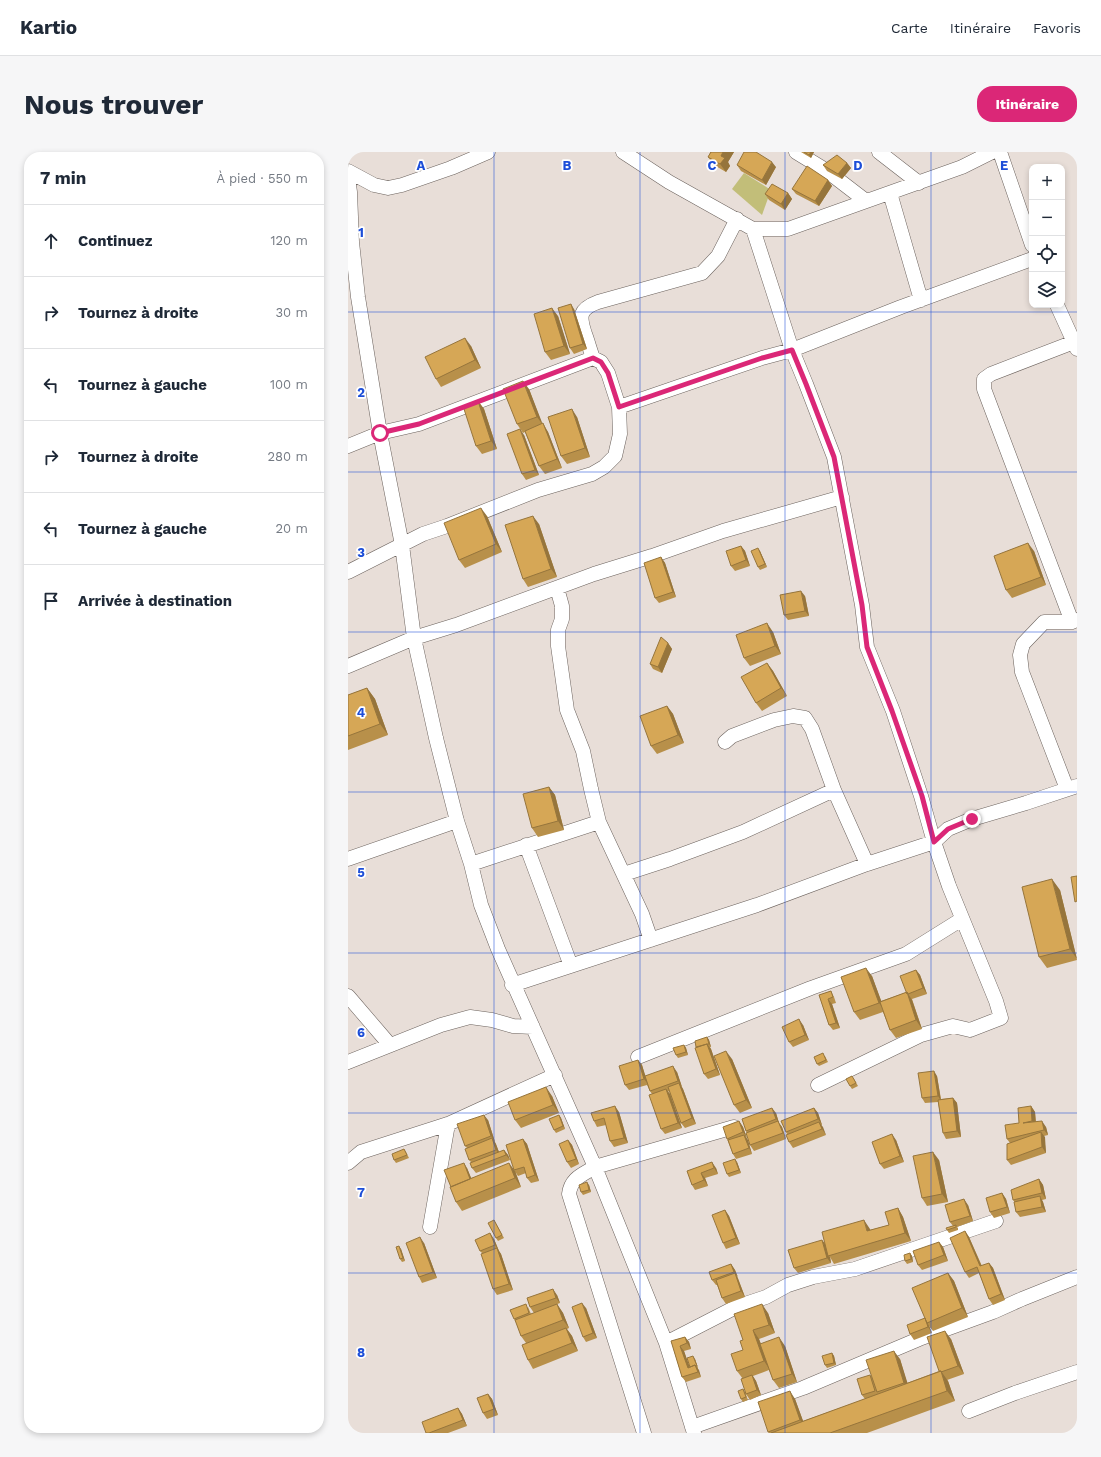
<!DOCTYPE html>
<html lang="fr">
<meta charset="utf-8">
<style>
body{margin:0;font-family:"Work Sans",sans-serif;background:#f6f6f7;color:#1f2937}
.controls{position:absolute;right:12px;top:12px;display:grid;overflow:hidden;border-radius:8px;box-shadow:0 2px 6px #0003}
.controls button{width:36px;height:36px;display:grid;place-items:center;padding:0;border:0;border-bottom:1px solid #e0e1e3;background:#fff;color:#1f2937;font:20px sans-serif}
.stop{position:absolute;width:12px;height:12px;margin:-9px;border:3px solid #db2777;border-radius:50%;background:#fff}
.stop.end{background:#db2777;border-color:#fff;box-shadow:0 1px 4px #0008}
.list{margin:0;padding:0;list-style:none}
h2{display:flex;justify-content:space-between;align-items:center;height:52px;margin:0;padding:0 16px;font-size:17px}
h2 small{font-size:13px;font-weight:400;color:#747a83}
.list li{display:grid;grid-template-columns:26px 1fr auto;gap:12px;align-items:center;box-sizing:border-box;height:72px;padding:0 16px;border-top:1px solid #e0e1e3}
.list b{display:block;font-size:15px;white-space:nowrap}
.list em{font-size:13px;font-style:normal;color:#747a83}
.icon{flex:none;width:22px;height:22px;fill:none;stroke:currentColor;stroke-width:2;stroke-linecap:round;stroke-linejoin:round}
.map{position:relative;flex:none;width:729px;height:1281px;overflow:hidden;border-radius:16px}
header{display:flex;align-items:center;gap:24px;box-sizing:border-box;height:56px;padding:0 20px;background:#fff;border-bottom:1px solid #e0e1e3}
header strong{font-size:19px}
nav{display:flex;gap:22px;margin-inline-start:auto;font-size:14px}
.intro{display:flex;align-items:center;justify-content:space-between;box-sizing:border-box;height:96px;padding:0 24px}
h1{margin:0;font-size:28px}
.button{padding:10px 18px;border-radius:16px;background:#db2777;color:#fff;font-size:14px;font-weight:700}
main{display:flex;gap:24px;padding:0 24px}
aside{flex:1;background:#fff;border-radius:16px;box-shadow:0 2px 6px #0003}
.map>svg:first-child{display:block}
.green{fill:#c2be79}
.lines{fill:none;stroke-linecap:round;stroke-linejoin:round}
.minor-casing{stroke:#6c635e;stroke-width:15}
.minor{stroke:#fff;stroke-width:14}
.wall{fill:#b8904a}
.shaded-wall{fill:#96753c}
.building{fill:#d6a756;stroke:#96753c}
.route{stroke:#db2777;stroke-width:5}
.grid{fill:none;stroke:#1d4ed8;stroke-width:1;stroke-opacity:0.55}
.grid-label{font-size:13px;text-anchor:middle;font-weight:bold;fill:#1d4ed8;stroke:#fff;stroke-width:3.5;stroke-linejoin:round;paint-order:stroke}
</style>
<header>
<strong>Kartio</strong>
<nav><a>Carte</a><a>Itinéraire</a><a>Favoris</a></nav>
</header>
<div class="intro"><h1>Nous trouver</h1><a class="button">Itinéraire</a></div>
<main>
<aside>
<h2>7 min<small>À pied · 550 m</small></h2>
<ul class="list">
<li><svg class="icon" aria-label="ahead" viewBox="0 0 24 24"><path d="M12 20V5M6 11l6-6 6 6"/></svg><div><b>Continuez</b></div><em>120 m</em></li>
<li><svg class="icon" aria-label="right" viewBox="0 0 24 24"><path d="M7 20v-9h11M14 6l5 5-5 5"/></svg><div><b>Tournez à droite</b></div><em>30 m</em></li>
<li><svg class="icon" aria-label="left" viewBox="0 0 24 24"><path d="M17 20v-9H6M10 6l-5 5 5 5"/></svg><div><b>Tournez à gauche</b></div><em>100 m</em></li>
<li><svg class="icon" aria-label="right" viewBox="0 0 24 24"><path d="M7 20v-9h11M14 6l5 5-5 5"/></svg><div><b>Tournez à droite</b></div><em>280 m</em></li>
<li><svg class="icon" aria-label="left" viewBox="0 0 24 24"><path d="M17 20v-9H6M10 6l-5 5 5 5"/></svg><div><b>Tournez à gauche</b></div><em>20 m</em></li>
<li><svg class="icon" aria-label="arrive" viewBox="0 0 24 24"><path d="M6 21V4h12l-3 4 3 4H6"/></svg><div><b>Arrivée à destination</b></div></li>
</ul>
</aside>
<div class="map">
<svg width="729" height="1281" viewBox="0 0 729 1281">
<rect width="100%" height="100%" fill="#e8ded8"/>
<path class="green" d="M396,21L423,38L414,63L384,37Z"/>
<g class="lines">
<defs>
<path id="minor" d="M275,0L321,30L405,77H440L614,15L644,0
M448,0L479,19L518,49
M531,0L571,31
M652,0L684,93
M0,19L26,33L40,36L54,33L103,16L140,0
M0,26L2,40L4,90L10,145L32,281L54,393L66,486L88,586L109,669L123,712L133,753L150,797L247,1015L318,1191L346,1281
M542,41L573,148
M405,77L444,198L458,232L486,305L514,453L519,495L545,559L573,644L586,690L601,734L648,849L653,866L622,878L605,874L573,883L470,933
M709,153L729,197
M271,255L414,206L444,198L553,155L684,107
M0,294L32,281L71,272L245,206
M0,420L75,382L99,374L190,338L244,322L256,315L267,304L272,282L271,255L260,221L253,210L245,206C242,198 240,190 237,182C231,164 231,157 250,150L354,121L370,104L389,67
M209,436L214,454V467L210,478V494L219,558L235,599L243,637L251,670L294,762L303,788
M724,470L636,237V227L643,222L726,190
M0,514L66,486L108,473L246,422L304,404L375,379L494,345
M377,590L384,584L426,568L445,564L457,566L464,577L486,638L519,712
M719,637L674,520L672,503L675,492L696,470H724L729,468
M178,693L223,814
M0,707L109,669
M123,712L251,670
M276,722L322,707L395,680L486,638
M164,833L409,753L519,712L586,690L600,677L624,667L678,651L729,634
M0,844L42,893
M290,905L463,836L558,802L614,767
M0,910L93,873L122,865L144,868L165,874L185,875
M0,1011L13,1000L100,972L207,923
M82,1075L100,972
M318,1191L388,1155L418,1145L440,1133L465,1125L507,1117L648,1069
M621,1259L667,1241L729,1220
M344,1275L455,1236L571,1187L645,1160L674,1147L729,1125
M296,1281L221,1042C223,1026 234,1023 247,1015L386,975"/>
</defs>
<use href="#minor" class="minor-casing"/>
<use href="#minor" class="minor"/>
</g>
<path class="wall" d="M362,0H386L380,10L382,14L378,20L366,13L360,5L362,1Z
M453,0H466L463,6Z
M499,11L503,16L494,27L479,19L475,13Z
M389,13L428,15L418,33L393,19Z
M480,28L484,34L471,54L448,42L444,37Z
M440,41L444,47L437,58L421,48L417,42Z
M226,157L239,197L226,202L222,196Z
M210,164L222,202L203,208L197,200Z
M123,194L133,216L93,235L88,227Z
M181,237L194,272L200,280L214,316L197,322L191,314L177,280L175,281L169,272Z
M130,249L136,257L149,297L134,302L128,294Z
M229,265L242,305L219,312L213,304Z
M176,283L191,323L178,328L174,322Z
M139,364L154,400L117,416L111,408Z
M191,372L209,425L180,435L175,427Z
M393,394L397,399L402,414L387,419L383,414Z
M412,399L419,415L412,418L410,415Z
M686,399L698,433L664,446L658,438Z
M313,405L317,411L328,445L311,451L307,446Z
M457,444L461,464L440,468L436,463Z
M425,480L433,502L402,514L396,506Z
M320,491L324,497L314,521L305,517L302,512Z
M419,511L425,519L439,544L414,559L408,551Z
M19,536L27,547L40,583L0,598V543Z
M319,554L325,562L336,591L309,602L303,594Z
M201,635L207,643L216,678L190,685L184,676Z
M712,738L729,808L699,816L691,805Z
M568,818L572,823L579,842L564,847L574,877L548,886L542,878L535,860L512,868L506,860L524,824L533,849L559,840Z
M483,839L486,845L488,851L484,852L492,876L485,878L481,873L471,843Z
M455,873L461,888L445,895L441,890Z
M359,885L361,888L363,895H362L363,897L372,923L360,927L356,922L348,895Z
M336,893L338,896L340,903L330,906L328,903Z
M477,904L480,910L471,914L469,912Z
M384,907L404,956L392,961L386,953Z
M290,908L294,913L297,924L329,920L334,935L335,937L348,972L337,976L333,971L321,939L320,940L322,942L334,976L317,982L313,977L304,942L302,939L299,933L281,938L277,933Z
M589,924L593,947L605,946L609,951L613,985L598,987L595,981L590,950L577,951L574,946Z
M506,927L510,934L504,937L502,934Z
M204,944L211,961L173,976L167,968Z
M683,954L687,960L688,970L698,975L700,983L696,984L698,1001L663,1013L659,1008L662,991L659,987L671,971Z
M466,956L470,961L474,973H473L478,983L445,996L441,990L439,982L438,980Z
M271,960L280,991L266,995L262,989L258,973L249,975L246,969Z
M428,961L431,971L434,975L438,987L406,999L402,993L399,981L398,979Z
M211,963L213,966L217,977L208,981L206,978Z
M140,968L147,990L151,1000L156,998L160,1003L162,1008L128,1021L124,1016L123,1010L121,1008L119,996L117,994Z
M391,969L395,975L404,1002L388,1007L385,1002L379,987Z
M175,987L179,992L191,1029L183,1031L179,1026L178,1021L170,1024L166,1018Z
M220,988L224,993L231,1012L223,1016L219,1010Z
M548,988L556,1010L536,1017L532,1012Z
M56,997L58,1000L61,1006L48,1011L46,1008Z
M591,1008L600,1050L579,1054L574,1046Z
M389,1010L393,1021L381,1025L379,1022Z
M119,1016L123,1026L167,1019L173,1035L114,1059L108,1050L103,1035Z
M368,1016L370,1022L357,1026L360,1034L347,1038L344,1033L339,1019Z
M691,1027L695,1033L698,1047L694,1048L695,1050L698,1060L672,1065L668,1060L666,1049L665,1048Z
M241,1033L243,1040L235,1043L233,1040Z
M654,1041L658,1047L662,1061L646,1066L642,1060Z
M620,1053L625,1069L609,1075L610,1076V1078L601,1081L599,1078L605,1074L602,1070Z
M550,1056L555,1065L563,1089L486,1112L482,1105L483,1111L450,1121L446,1116L474,1088L477,1092L522,1077V1078L541,1073Z
M377,1058L381,1064L392,1092L378,1097L375,1091Z
M146,1068L156,1086L150,1089L148,1086Z
M617,1079L621,1085L634,1114L641,1111L645,1116L657,1148L645,1153L641,1147L631,1121L621,1126L617,1120Z
M146,1087L151,1099L153,1102L165,1138L149,1143L145,1137L134,1101L132,1099Z
M591,1090L595,1095L600,1109L574,1118L570,1113Z
M76,1091L89,1126L74,1131L71,1125Z
M53,1097L57,1109L54,1110L52,1107Z
M562,1101L564,1104L565,1110L559,1112L557,1109Z
M383,1112L387,1118L397,1145L378,1152L374,1146L369,1133H368L364,1128Z
M600,1121L606,1129L620,1165L585,1179L581,1174L584,1181L566,1188L562,1182L577,1166Z
M209,1143L212,1151L186,1161L182,1155Z
M209,1152L215,1161L221,1176L219,1177L224,1184L230,1199L185,1217L180,1208L178,1191L173,1184L168,1170L166,1167L180,1155L183,1162Z
M238,1156L249,1186L238,1190L235,1185Z
M420,1161L427,1181L411,1187L413,1192L437,1194L449,1230L431,1236L425,1228L421,1218L405,1224L408,1229L413,1243L402,1248L398,1242L395,1227L389,1219L395,1198V1188Z
M337,1185L341,1190L343,1197L336,1199L341,1215L347,1207L350,1216V1217L353,1225L338,1230L334,1225L323,1189Z
M603,1187L616,1222L599,1228L600,1229L607,1249L519,1281H421L420,1280L447,1247L455,1269L517,1247L514,1243L522,1223L524,1225L552,1207L559,1231L591,1219Z
M484,1201L486,1204L488,1213L479,1216L477,1213Z
M395,1237L397,1240L400,1248L395,1250L393,1247Z
M140,1242L144,1247L150,1263L139,1267L135,1261Z
M110,1256L114,1262L119,1274L100,1281H78Z"/>
<path class="shaded-wall" d="M375,0H386L380,10L382,14L378,20L372,12L373,4Z
M463,0H466L463,6L461,3Z
M424,10L428,15L418,33L414,28Z
M499,11L503,16L494,27L490,22Z
M480,28L484,34L471,54L467,49Z
M440,41L444,47L437,58L433,52Z
M223,152L226,157L239,197L235,192Z
M204,156L210,164L222,202L216,194Z
M117,186L123,194L133,216L127,208Z
M175,229L181,237L195,273L189,265Z
M130,249L136,257L149,297L143,289Z
M224,257L229,265L242,305L237,296Z
M195,271L200,280L214,316L209,307Z
M172,277L176,283L191,323L187,318Z
M133,356L139,364L154,400L148,392Z
M185,364L191,372L209,425L203,417Z
M680,391L686,399L698,433L693,425Z
M393,394L397,399L402,414L398,408Z
M410,396L412,399L419,415L417,412Z
M313,405L317,411L328,445L325,440Z
M453,439L457,444L461,464L457,459Z
M419,471L425,480L433,502L427,494Z
M320,491L324,497L314,521L310,515Z
M419,511L425,519L439,544L433,536Z
M19,536L27,547L40,583L32,572Z
M319,554L325,562L336,591L330,583Z
M201,635L207,643L216,678L210,669Z
M704,727L712,738L729,807L722,797Z
M518,816L524,824L537,859L531,851Z
M568,818L572,823L579,842L575,836Z
M559,840L564,848L574,877L568,868Z
M480,847L484,852L492,876L488,871Z
M451,867L455,873L461,888L457,883Z
M359,885L361,888L363,895L361,892Z
M359,892L363,897L372,923L368,917Z
M336,893L338,896L340,903L338,900Z
M378,899L384,907L404,956L398,948Z
M290,908L294,913L300,932L296,927Z
M325,914L329,920L334,935L330,929Z
M586,919L589,924L593,949L590,944Z
M331,931L335,937L348,972L344,966Z
M198,935L204,944L211,961L205,953Z
M318,937L322,942L334,976L330,971Z
M605,946L609,951L613,985L609,979Z
M267,954L271,960L280,991L276,986Z
M683,954L687,960L688,975L684,969Z
M424,956L428,961L431,971L434,975L438,987L435,981L431,971L428,967Z
M466,956L470,961L474,973L470,967Z
M136,963L140,968L147,990L143,984Z
M211,963L213,966L217,977L215,974Z
M391,969L395,975L399,986L395,980Z
M694,969L698,975L700,983L696,978Z
M471,970L475,975L478,983L474,977Z
M693,980L697,985L698,1001L694,995Z
M544,982L548,988L556,1010L552,1004Z
M396,983L400,988L404,1002L401,996Z
M144,986L148,992L152,1003L148,998Z
M175,987L179,992L191,1029L187,1023Z
M220,988L224,993L231,1012L228,1007Z
M156,998L160,1003L162,1008L158,1003Z
M585,1000L591,1008L600,1050L594,1042Z
M387,1007L389,1010L393,1021L391,1018Z
M364,1010L368,1016L370,1022L366,1016Z
M116,1011L119,1016L126,1033L122,1028Z
M161,1011L167,1019L173,1035L167,1026Z
M353,1021L357,1026L360,1034L356,1028Z
M691,1027L695,1033L698,1047L694,1041Z
M239,1030L241,1033L243,1040L241,1038Z
M654,1041L658,1047L662,1061L659,1055Z
M692,1044L695,1050L698,1060L694,1055Z
M616,1047L620,1053L625,1069L622,1064Z
M550,1056L555,1065L563,1089L557,1081Z
M377,1058L381,1064L392,1092L388,1086Z
M516,1068L522,1077L525,1088L519,1079Z
M617,1079L621,1085L636,1120L632,1114Z
M142,1081L146,1087L151,1099L147,1093Z
M72,1085L76,1091L89,1126L85,1120Z
M474,1088L478,1093L480,1104L482,1105L483,1111L479,1106Z
M591,1090L595,1095L600,1109L596,1103Z
M51,1094L53,1097L57,1109L55,1106Z
M149,1096L153,1102L165,1138L161,1132Z
M562,1101L564,1104L565,1110L563,1107Z
M641,1111L645,1116L657,1148L653,1142Z
M383,1112L387,1118L390,1125L386,1120Z
M387,1121L390,1127L397,1145L393,1139Z
M600,1121L606,1129L620,1165L614,1156Z
M205,1137L209,1143L212,1151L208,1146Z
M234,1151L238,1156L249,1186L245,1181Z
M209,1152L215,1161L221,1176L215,1168Z
M414,1152L420,1161L427,1181L421,1173Z
M577,1166L581,1174L584,1181L580,1175Z
M218,1176L224,1184L230,1199L224,1191Z
M405,1178L411,1187L422,1218L416,1209Z
M597,1179L603,1187L616,1222L610,1214Z
M337,1185L341,1190L343,1197L339,1191Z
M431,1185L437,1194L449,1230L444,1222Z
M332,1194L336,1199L344,1221L340,1216Z
M546,1199L552,1207L562,1239L556,1231Z
M484,1201L486,1204L488,1213L486,1211Z
M345,1204L347,1207L350,1216L349,1214Z
M347,1213L351,1218L353,1225L350,1220Z
M593,1219L600,1229L607,1249L599,1239Z
M404,1223L408,1229L413,1243L409,1238Z
M442,1239L447,1247L458,1277L452,1268Z
M140,1242L144,1247L150,1263L146,1257Z
M110,1256L114,1262L119,1274L115,1268Z"/>
<path class="building" d="M363,0H375L373,4L377,6L372,12L360,5Z
M396,0H408L424,10L414,28L389,13Z
M456,0H463L461,3Z
M489,3L499,11L490,22L475,13Z
M459,14L480,28L467,49L444,37Z
M424,32L440,41L433,52L417,42Z
M223,152L235,192L222,196L210,156Z
M204,156L216,194L197,200L186,162Z
M117,186L127,208L88,227L77,205Z
M175,229L189,265L169,272L155,237Z
M130,249L143,289L128,294L115,254Z
M224,257L237,296L213,304L200,265Z
M195,271L209,307L191,314L177,279Z
M172,277L187,318L174,322L159,282Z
M133,356L148,392L111,408L96,371Z
M185,364L203,417L175,427L157,373Z
M680,391L693,425L658,438L646,404Z
M393,394L398,408L383,414L378,399Z
M410,396L417,412L410,415L403,399Z
M313,405L325,440L307,446L296,411Z
M453,439L457,459L436,463L432,443Z
M419,471L427,494L396,506L388,483Z
M313,485L320,491L310,515L302,512Z
M419,511L433,536L408,551L393,525Z
M19,536L32,572L0,584V543Z
M319,554L330,583L303,594L292,564Z
M201,635L210,669L184,676L175,642Z
M729,724V749L727,750L723,725Z
M704,727L722,797L691,805L674,735Z
M518,816L531,851L506,860L493,825Z
M568,818L575,836L560,842L559,840V842L552,824Z
M483,839L485,845L480,847L488,871L481,873L471,843Z
M559,840L568,868L542,878L532,850Z
M451,867L457,883L441,890L434,875Z
M359,885L361,892H359L348,895L347,889Z
M359,892L368,917L356,922L347,896Z
M336,893L338,900L328,903L325,896Z
M378,899L398,948L386,953L366,904Z
M475,901L478,908L469,912L466,905Z
M290,908L296,927L277,933L271,914Z
M325,914L330,929L302,939L297,924Z
M586,919L590,944L574,946L570,921Z
M504,924L508,931L502,934L498,927Z
M331,931L344,966L333,971L320,935Z
M198,935L205,953L167,968L160,950Z
M318,937L330,971L313,977L301,943Z
M605,946L609,979L595,981L590,948Z
M267,954L276,986L262,989L256,966L246,969L243,961Z
M683,954L684,969L675,971L694,969L696,978L659,987L657,973L671,971L670,956Z
M424,956L428,967L398,979L394,967Z
M466,956L470,967L438,980L433,969Z
M136,963L143,984L117,994L109,972Z
M211,963L215,974L206,978L201,967Z
M391,969L395,980L379,987L375,975Z
M430,969L435,981L402,993L398,981Z
M471,970L474,977L441,990L438,983Z
M693,980L694,995L659,1008V992Z
M544,982L552,1004L532,1012L524,990Z
M396,983L401,996L385,1002L380,988Z
M144,986L148,998L121,1008L117,997Z
M175,987L187,1023L179,1026L176,1015L166,1018L158,993Z
M220,988L228,1007L219,1010L211,992Z
M56,997L59,1003L46,1008L44,1002Z
M156,998L158,1003L124,1016L122,1011Z
M585,1000L594,1042L574,1046L565,1004Z
M387,1007L391,1018L379,1022L375,1011Z
M364,1010L366,1016L353,1021L356,1028L344,1033L339,1019Z
M116,1011L122,1027L103,1035L96,1018Z
M161,1011L167,1026L108,1050L102,1035Z
M691,1027L694,1041L665,1048L663,1038Z
M239,1030L241,1038L233,1040L231,1033Z
M654,1041L659,1055L642,1060L638,1046Z
M692,1044L694,1055L668,1060L666,1050Z
M616,1047L622,1064L602,1070L597,1053Z
M550,1056L557,1081L480,1104L474,1080L516,1068L519,1079L541,1073L537,1060Z
M377,1058L388,1086L375,1091L364,1063Z
M146,1068L154,1083L148,1086L140,1071Z
M608,1073V1075L599,1078L598,1076Z
M617,1079L632,1114L641,1111L653,1142L641,1147L629,1115L617,1120L602,1086Z
M142,1081L147,1093L132,1099L127,1088Z
M72,1085L85,1120L71,1125L58,1091Z
M474,1088L479,1106L446,1116L440,1098Z
M591,1090L596,1103L570,1113L565,1099Z
M51,1094L55,1106L52,1107L48,1095Z
M149,1096L161,1132L145,1137L133,1102Z
M562,1101L563,1107L557,1109L556,1103Z
M383,1112L386,1120L364,1128L361,1120Z
M387,1121L393,1139L374,1146L368,1128Z
M600,1121L614,1156L579,1171L564,1136Z
M205,1137L208,1146L182,1155L179,1146Z
M234,1151L245,1181L235,1185L224,1155Z
M178,1152L181,1161L166,1167L162,1158Z
M209,1152L215,1168L173,1184L167,1168Z
M414,1152L421,1173L405,1178L416,1209L389,1219L383,1202L395,1198L392,1189L395,1188L386,1162Z
M577,1166L580,1175L562,1182L559,1173Z
M218,1176L224,1191L180,1208L174,1193Z
M597,1179L610,1214L593,1220V1219H591L579,1185Z
M337,1185L339,1191L332,1194L340,1216L347,1213L350,1220L334,1225L323,1189Z
M431,1185L444,1222L425,1228L412,1192Z
M546,1199L556,1231L529,1240L518,1208Z
M484,1201L486,1211L477,1213L474,1204Z
M345,1204L349,1214H348L347,1213L342,1215L339,1206Z
M593,1219L599,1239L482,1281H423Z
M404,1223L409,1238L398,1242L393,1227Z
M522,1223L527,1239L514,1243L509,1227Z
M395,1237L398,1245L393,1247L390,1239Z
M442,1239L452,1268L420,1280L410,1250Z
M140,1242L146,1257L135,1261L129,1246Z
M110,1256L115,1268L81,1281H78L74,1270Z"/>
<g class="lines">
<path class="route" d="M32,281L71,272L245,206L253,210L260,221L271,255L414,206L444,198L458,232L486,305L514,453L519,495L544,559L574,644L586,690L600,677L624,667"/>
</g>
<path class="grid" d="M146,0V1281M292,0V1281M437,0V1281M583,0V1281M0,160H729M0,320H729M0,480H729M0,640H729M0,801H729M0,961H729M0,1121H729"/>
<g class="grid-label">
<text x="73" y="18">A</text>
<text x="219" y="18">B</text>
<text x="364" y="18">C</text>
<text x="510" y="18">D</text>
<text x="656" y="18">E</text>
<text x="13" y="85">1</text>
<text x="13" y="245">2</text>
<text x="13" y="405">3</text>
<text x="13" y="565">4</text>
<text x="13" y="725">5</text>
<text x="13" y="885">6</text>
<text x="13" y="1045">7</text>
<text x="13" y="1205">8</text>
</g>
</svg>
<div class="controls">
<button>+</button>
<button>−</button>
<button><svg class="icon" aria-label="locate" viewBox="0 0 24 24"><circle cx="12" cy="12" r="6"/><path d="M12 2v4M12 18v4M2 12h4M18 12h4"/></svg></button>
<button><svg class="icon" aria-label="layers" viewBox="0 0 24 24"><path d="M12 4l9 5-9 5-9-5zM3 14l9 5 9-5"/></svg></button>
</div>
<div class="stop" style="left:32px;top:281px"></div>
<div class="stop end" style="left:624px;top:667px"></div>
</div>
</main>
